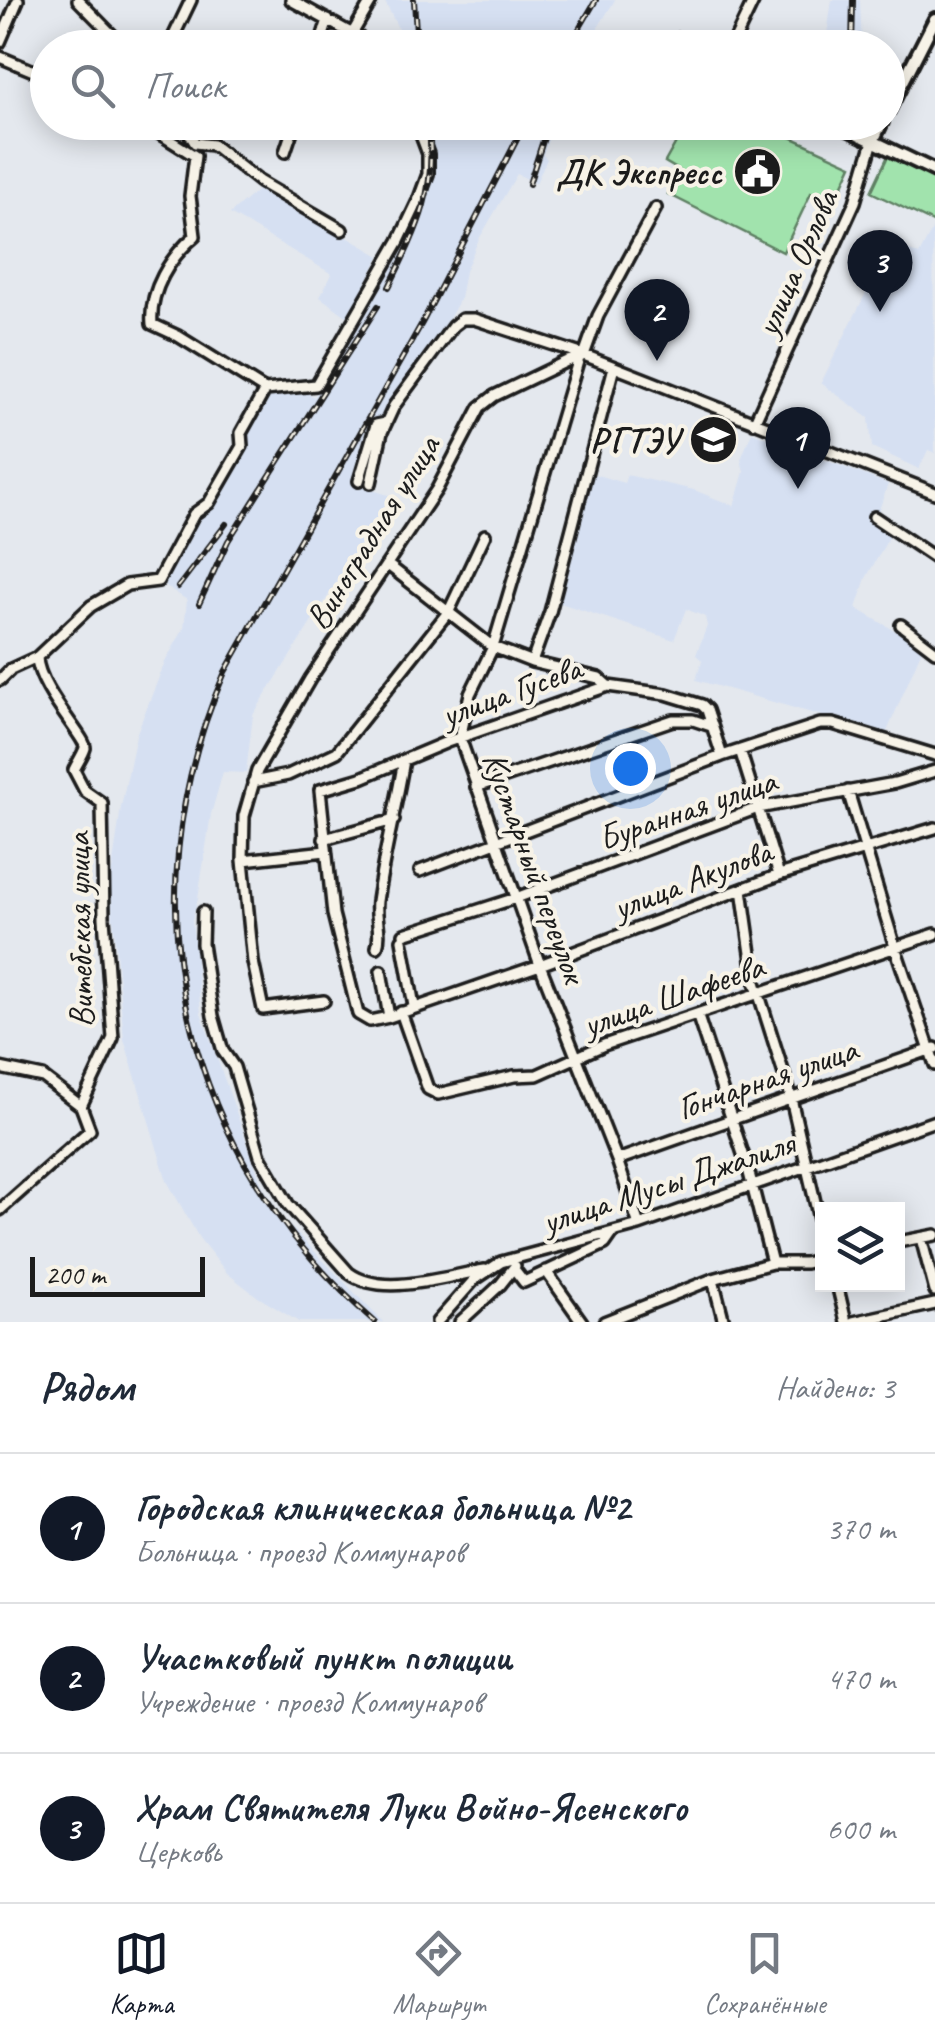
<!DOCTYPE html>
<html lang="ru">
<meta charset="utf-8">
<style>
body{margin:0;font-family:Caveat,sans-serif;background:#f6f6f7;color:#1f2937}
.controls{position:absolute;right:30px;bottom:30px;display:grid;overflow:hidden;border-radius:0px;box-shadow:0 5px 25px #0003}
.controls button{width:90px;height:90px;display:grid;place-items:center;padding:0;border:0;border-bottom:2px solid #e0e1e3;background:#fff;color:#1f2937;font:50px sans-serif}
.scale{position:absolute;left:30px;bottom:25px;width:175px;box-sizing:border-box;padding-left:10px;border:5px solid #1c1c1c;border-top:0;font-size:28px;line-height:35px;white-space:nowrap;color:#1c1c1c;-webkit-text-stroke:8px #f7f3e8;paint-order:stroke}
.you{position:absolute;left:630px;top:768px;width:35px;height:35px;margin:-25px;border:8px solid #fff;border-radius:50%;background:#1a73e8;box-shadow:0 0 0 15px #1a73e833}
.badge{display:grid;place-items:center;width:65px;height:65px;border-radius:50%;background:#111827;color:#fff;font-size:32px;font-weight:700}
.pin{position:absolute;translate:-50% -82px;filter:drop-shadow(0 2px 5px #0008)}
.pin::after{content:'';position:absolute;top:52px;width:35px;height:30px;background:inherit;clip-path:polygon(0 0,100% 0,50% 100%)}
.list{margin:0;padding:0;list-style:none}
h2{display:flex;justify-content:space-between;align-items:center;height:130px;margin:0;padding:0 40px;font-size:42px}
h2 small{font-size:32px;font-weight:400;color:#747a83}
.list li{display:grid;grid-template-columns:65px 1fr auto;gap:30px;align-items:center;box-sizing:border-box;height:150px;padding:0 40px;border-top:2px solid #e0e1e3}
.list b{display:block;font-size:38px;white-space:nowrap}
.list p{margin:0;font-size:32px;white-space:nowrap;color:#747a83}
.list em{font-size:32px;font-style:normal;color:#747a83}
.icon{flex:none;width:55px;height:55px;fill:none;stroke:currentColor;stroke-width:2;stroke-linecap:round;stroke-linejoin:round}
.map{position:relative;flex:none;width:935px;height:1322px;overflow:hidden}
.search{position:absolute;background:#fff;box-shadow:0 5px 25px #0003;left:30px;right:30px;top:30px;height:110px;display:flex;align-items:center;gap:25px;box-sizing:border-box;padding:0 35px;border-radius:55px;color:#747a83;font-size:38px}
.sheet{height:580px;background:#fff}
nav{display:flex;justify-content:space-around;align-items:center;box-sizing:border-box;height:140px;border-top:2px solid #e0e1e3;background:#fff;font-size:28px;color:#747a83}
nav a{display:grid;justify-items:center;gap:5px}
nav .on{color:#111827}
.map>svg:first-child{display:block}
.built{fill:#d6e0f2}
.green{fill:#a1e3ad;stroke:#5e8064;stroke-width:2.5}
.lines{fill:none;stroke-linecap:round;stroke-linejoin:round}
.minor-casing{stroke:#1c1c1c;stroke-width:16}
.major-casing{stroke:#1c1c1c;stroke-width:18}
.minor{stroke:#f7f3e8;stroke-width:9}
.major{stroke:#f7f3e8;stroke-width:10}
.rail-casing{stroke:#1c1c1c;stroke-width:6}
.rail{stroke:#f7f3e8;stroke-width:2.5;stroke-dasharray:8;stroke-linecap:butt}
.labels{text-anchor:middle;stroke-width:8;stroke-linejoin:round;paint-order:stroke}
.poi-label{font-size:35px;font-weight:bold;fill:#1c1c1c;stroke:#f7f3e8;text-anchor:end}
.street-label{font-size:35px;fill:#1c1c1c;stroke:#f7f3e8}
</style>
<div class="map">
<svg width="935" height="1322" viewBox="0 0 935 1322">
<rect width="100%" height="100%" fill="#e4e8ee"/>
<filter id="ink" filterUnits="userSpaceOnUse"><feTurbulence type="fractalNoise" baseFrequency=".01" numOctaves="2"/><feDisplacementMap in="SourceGraphic" scale="20" xChannelSelector="R" yChannelSelector="G"/><feConvolveMatrix kernelMatrix="1 2 1 2 8 2 1 2 1" color-interpolation-filters="sRGB"/></filter>
<g filter="url(#ink)">
<path class="built" d="M384,0H615L586,47L408,48Z
M832,0H860L862,47H838L827,34Z
M423,123H554L543,155L547,159L536,183L517,174L479,239L465,271L460,299L428,356L420,360L387,404L364,487L391,496L253,715L246,773L223,772L211,814L198,899L192,920L201,1013L262,1185L283,1219L383,1322H299L258,1297L227,1273L199,1238L167,1181L124,1039L110,885L121,807L136,735L165,662L184,628L187,600L161,583L200,519L268,395L305,392L314,397L321,388L409,223L429,178L428,152Z
M261,187L380,256L348,317L320,297L332,274L230,214Z
M933,228L935,453L928,450L919,469L872,447L869,418L821,383L891,243L919,255Z
M752,432L888,484L878,513L893,526L892,532L866,578L856,608L923,647L886,734L696,680L702,660L696,655L707,626L705,617L686,609L674,640L554,601L590,473L624,483L627,475L694,490L734,506L744,472L741,459Z"/>
<path class="green" d="M760,123L852,165L835,202L811,193L783,252L668,194L680,171L665,162L687,123Z
M888,156L935,179V223L871,192Z"/>
<g class="lines">
<defs>
<path id="minor" d="M78,0L125,48
M291,0L378,48
M352,34L372,0
M0,42L18,0
M168,48L191,0
M319,48L328,20
M731,48L754,0
M0,57L48,77
M141,122L195,156L190,196L195,236C170,257 149,291 152,324L178,336L265,390L316,385L399,241L418,201L428,174V154L416,122
M182,122L195,143L213,145L260,182L342,230
M285,152L295,122
M754,423L855,202L873,141
M359,481L376,425L386,423
M371,483L382,432L394,406L453,326L462,319H474L584,355L935,493
M874,517L935,558
M388,565L493,647L532,662L599,678L608,686
M901,625L935,651
M532,662L550,612L614,367
M0,680L11,669L37,657
M740,750L779,875
M722,756L707,710L702,705L666,694L608,686L447,742L361,778L320,790L333,914L358,1014L370,1021L389,1017L540,965L779,875L935,828
M253,782L288,775L337,752L449,611L485,535
M476,787L673,720H693L711,726
M848,791L895,947L935,1065
M324,839L394,820
M243,860L326,851
M420,871L722,756L820,724H833L935,755
M742,889L755,982L789,1090L822,1232
M203,912L202,944L213,1016L223,1051L234,1067L260,1156L288,1204L349,1273C383,1298 445,1276 485,1270
M404,934L516,898L758,808L895,783L935,771
M402,940L414,1006
M377,947C382,932 375,918 377,901C384,854 396,807 404,760
M381,971L389,1017
M324,1001L263,1009L253,962L243,860L244,816L257,771L310,679L437,489L480,407L494,396L567,361L579,358
M401,1012L428,1089L438,1094L514,1076L537,1075L604,1045L935,934
M697,1014L748,1169L772,1263
M0,1068L43,1077L81,1106
M617,1160L935,1048
M0,1210L90,1130L81,1106L113,1038L104,918L102,803L85,791L74,770C77,763 83,755 85,748C87,739 37,687 37,657L91,606L127,585L158,581L194,514L209,503L242,446L241,433L265,390
M639,1225L617,1160L540,965L460,738L470,694L493,647L579,358L584,355L598,316L656,208
M921,1238L935,1291
M898,1242L935,1235
M514,1269L524,1282L605,1244L612,1234
M546,1271L582,1322
M713,1279L724,1322
M837,1284L846,1322
M437,1322L474,1280L501,1262L639,1225L935,1121
M460,1322L500,1285L515,1266
M604,1322L713,1279L772,1263H805L822,1259
M853,1322L935,1304"/>
<path id="major" d="M676,48L681,39L695,48
M888,111L935,19
M833,122L935,171
M873,141L882,122"/>
</defs>
<use href="#minor" class="minor-casing"/>
<use href="#major" class="major-casing"/>
<use href="#minor" class="minor"/>
<use href="#major" class="major"/>
<defs>
<path id="rail" d="M414,0L417,48
M568,48L596,0
M852,48L853,0
M529,184L549,122
M389,287C418,228 438,190 428,122
M178,587L226,524
M199,604L228,541L378,306
M375,1322C183,1155 123,905 225,672L422,323L526,122"/>
</defs>
<use href="#rail" class="rail-casing"/>
<use href="#rail" class="rail"/>
</g>
</g>
<defs>
<symbol id="civic-disc" viewBox="-11 -11 22 22"><circle r="9.5" fill="#1c1c1c" stroke="#f7f3e8"/><path d="M-.6-6.5H3V-4.5H.6V-3L4-1V1h2V6H-6V1h2V-1L-.6-3ZM-1.2 2.5V6h2.4V2.5Z" fill="#fff"/></symbol>
<symbol id="university-disc" viewBox="-11 -11 22 22"><circle r="9.5" fill="#1c1c1c" stroke="#f7f3e8"/><path d="M0-5L7-2L0 1L-7-2ZM-4 1L0 2.5L4 1V4Q0 6-4 4Z" fill="#fff"/></symbol>
</defs>
<g fill-rule="evenodd">
<use href="#civic-disc" x="730" y="144" width="55" height="55"/>
<use href="#university-disc" x="686" y="412" width="55" height="55"/>
</g>
<g class="labels">
<g class="poi-label">
<text x="722" y="184">ДК Экспресс</text>
<text x="679" y="452">РГТЭУ</text>
</g>
<g class="street-label">
<text transform="translate(796 263) rotate(-66)" y="12">улица Орлова</text>
<text transform="translate(372 532) rotate(-58)" y="12">Виноградная улица</text>
<text transform="translate(511 691) rotate(-20)" y="12">улица Гусева</text>
<text transform="translate(687 809) rotate(-19)" y="12">Буранная улица</text>
<text transform="translate(535 867) rotate(70)" y="12">Кустарный переулок</text>
<text transform="translate(692 879) rotate(-21)" y="12">улица Акулова</text>
<text transform="translate(79 930) rotate(-91)" y="12">Витебская улица</text>
<text transform="translate(673 995) rotate(-19)" y="12">улица Шафеева</text>
<text transform="translate(767 1078) rotate(-19)" y="12">Гончарная улица</text>
<text transform="translate(668 1182) rotate(-18)" y="12">улица Мусы Джалиля</text>
</g>
</g>
</svg>
<div class="controls">
<button><svg class="icon" aria-label="layers" viewBox="0 0 24 24"><path d="M12 4l9 5-9 5-9-5zM3 14l9 5 9-5"/></svg></button>
</div>
<div class="scale">200 m</div>
<div class="you"></div>
<div class="pin badge" style="left:798px;top:489px">1</div>
<div class="pin badge" style="left:657px;top:361px">2</div>
<div class="pin badge" style="left:880px;top:312px">3</div>
<div class="search"><svg class="icon" aria-label="search" viewBox="0 0 24 24"><circle cx="10" cy="10" r="6"/><path d="M15 15l6 6"/></svg>Поиск</div>
</div>
<section class="sheet">
<h2>Рядом<small>Найдено: 3</small></h2>
<ul class="list">
<li><span class="badge">1</span><div><b>Городская клиническая больница №2</b><p>Больница · проезд Коммунаров</p></div><em>370 m</em></li>
<li><span class="badge">2</span><div><b>Участковый пункт полиции</b><p>Учреждение · проезд Коммунаров</p></div><em>470 m</em></li>
<li><span class="badge">3</span><div><b>Храм Святителя Луки Войно-Ясенского</b><p>Церковь</p></div><em>600 m</em></li>
</ul>
</section>
<nav>
<a class="on"><svg class="icon" aria-label="map" viewBox="0 0 24 24"><path d="M3 6l6-2 6 2 6-2v14l-6 2-6-2-6 2zM9 4v14M15 6v14"/></svg>Карта</a>
<a><svg class="icon" aria-label="directions" viewBox="0 0 24 24"><path d="M12 3l9 9-9 9-9-9zM9 14v-3h6M13 9l2 2-2 2"/></svg>Маршрут</a>
<a><svg class="icon" aria-label="saved" viewBox="0 0 24 24"><path d="M7 4h10v16l-5-4-5 4z"/></svg>Сохранённые</a>
</nav>
